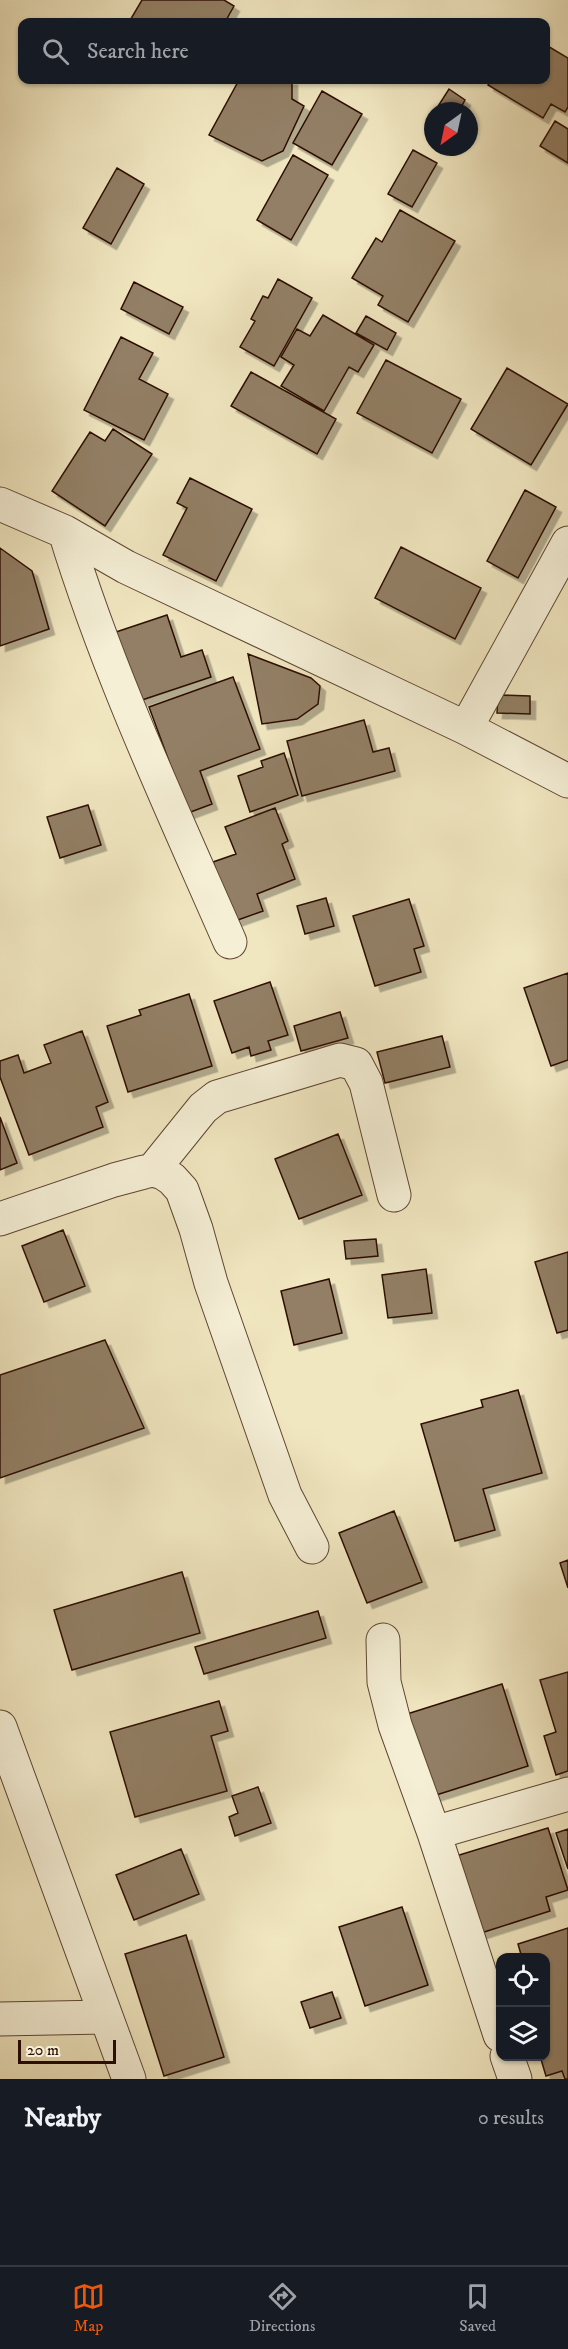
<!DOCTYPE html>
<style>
body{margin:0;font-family:"IM FELL DW Pica",serif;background:#242831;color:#f1f3f6}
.controls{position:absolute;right:18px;bottom:18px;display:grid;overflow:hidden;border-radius:12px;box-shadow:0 2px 4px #0004}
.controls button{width:54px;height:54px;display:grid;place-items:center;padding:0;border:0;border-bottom:2px solid #363941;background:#171b24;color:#f1f3f6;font:30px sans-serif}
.compass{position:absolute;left:424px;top:102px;width:54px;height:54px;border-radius:50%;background:#171b24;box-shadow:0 2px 4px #0004;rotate:213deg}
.scale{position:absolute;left:18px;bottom:15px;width:98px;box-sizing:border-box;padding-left:6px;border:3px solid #2d1003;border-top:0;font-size:16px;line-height:21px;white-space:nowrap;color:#2d1003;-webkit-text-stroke:4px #f5efd6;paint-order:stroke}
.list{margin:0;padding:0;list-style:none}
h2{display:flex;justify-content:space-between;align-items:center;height:78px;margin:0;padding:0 24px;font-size:26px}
h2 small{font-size:20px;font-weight:400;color:#9ea1a6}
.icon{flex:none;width:33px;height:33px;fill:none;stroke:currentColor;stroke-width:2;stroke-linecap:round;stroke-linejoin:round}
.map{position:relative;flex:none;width:568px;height:2079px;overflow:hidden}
.search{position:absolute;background:#171b24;box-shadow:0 2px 4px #0004;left:18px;right:18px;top:18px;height:66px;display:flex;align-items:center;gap:15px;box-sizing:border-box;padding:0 21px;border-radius:12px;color:#9ea1a6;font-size:22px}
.sheet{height:186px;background:#171b24}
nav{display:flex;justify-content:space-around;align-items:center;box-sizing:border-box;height:84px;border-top:2px solid #363941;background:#171b24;font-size:16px;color:#9ea1a6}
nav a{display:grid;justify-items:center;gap:3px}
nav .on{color:#ea580c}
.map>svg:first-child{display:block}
.building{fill:#927f65;stroke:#2d1003;stroke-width:1.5;filter:url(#shadow)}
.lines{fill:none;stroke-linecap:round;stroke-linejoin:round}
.minor-casing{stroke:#5e4632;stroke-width:35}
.minor{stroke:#f5efd6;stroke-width:33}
</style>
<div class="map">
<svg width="568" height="2079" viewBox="0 0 568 2079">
<defs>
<filter id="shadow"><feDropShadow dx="5.5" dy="5.5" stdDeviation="0" flood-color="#0004"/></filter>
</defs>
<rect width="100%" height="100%" fill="#f0e6c0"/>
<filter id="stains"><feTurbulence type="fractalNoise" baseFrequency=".00333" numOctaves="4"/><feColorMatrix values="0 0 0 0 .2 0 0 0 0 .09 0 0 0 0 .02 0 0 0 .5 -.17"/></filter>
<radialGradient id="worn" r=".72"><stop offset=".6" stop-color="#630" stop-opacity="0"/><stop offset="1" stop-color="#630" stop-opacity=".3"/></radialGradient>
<path class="building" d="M142,0H224L234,6L225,22H129Z
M546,45L568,58V107L565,112L551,104L543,118L488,85L492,80H546Z
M239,80L253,82L255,80H292V99L304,106L283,151L262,161L209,135Z
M449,89L465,100L459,111H435Z
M322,91L362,114L332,165L293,143Z
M555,121L568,129V163L540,146Z
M413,150L437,163L412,207L388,194Z
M293,155L328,175L291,240L257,220Z
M117,168L144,184L111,244L83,228Z
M400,210L455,241L408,322L378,305L383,296L352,278L376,238L382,242Z
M278,279L312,298L274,366L240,347L255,321L251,319L263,296L268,298Z
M134,282L183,307L169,334L121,309Z
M323,315L374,345L358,372L349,367L324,411L281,386L294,365L281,357L297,329L310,336Z
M366,316L396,333L387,350L356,333Z
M121,337L153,353L139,379L168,394L144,440L84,410Z
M386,360L461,399L432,453L357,413Z
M507,368L568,404L531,465L471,429Z
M251,372L336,419L317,454L231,406Z
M113,429L152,454L105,526L52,491L90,432L105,441Z
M190,478L252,509L216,581L163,555L187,508L177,503Z
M525,490L556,507L518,578L487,561Z
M401,547L481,588L455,639L375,598Z
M0,548L32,571L49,629L0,646Z
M167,615L181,657L202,650L211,677L139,701L116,632Z
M248,654L311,678L320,686L318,704L297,719L262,724Z
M233,677L260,749L200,771L212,804L188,813L149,707Z
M498,695L530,696V714L497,713Z
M364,720L373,752L389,748L395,771L302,796L287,741Z
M284,753L298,795L250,812L238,776L263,767L261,761Z
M88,805L101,845L60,858L47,817Z
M275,808L288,841L282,844L295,879L257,894L263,911L235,921L213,862L236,854L225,827Z
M326,898L334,926L305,934L297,906Z
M409,899L424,946L414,949L421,972L375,986L353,916Z
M568,973V1060L551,1066L524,988Z
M270,982L288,1035L268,1041L271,1050L251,1056L249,1047L232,1053L214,1001Z
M189,994L212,1066L128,1092L107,1026L141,1015L139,1010Z
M340,1012L348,1038L301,1051L294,1026Z
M82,1031L108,1102L96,1107L103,1127L29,1155L0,1077V1061L18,1055L24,1073L51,1063L44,1045Z
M442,1036L450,1067L385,1083L377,1052Z
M0,1117L17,1163L0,1170Z
M338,1134L362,1195L299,1219L275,1159Z
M63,1230L85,1286L44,1302L22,1246Z
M376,1239L378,1256L346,1259L344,1241Z
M568,1252V1330L557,1333L535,1262Z
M426,1269L432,1313L388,1318L382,1275Z
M329,1279L342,1333L294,1345L281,1291Z
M105,1340L144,1428L0,1478V1375Z
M518,1390L542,1473L483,1489L495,1530L455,1541L421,1424L483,1407L481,1400Z
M394,1511L422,1582L367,1603L339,1533Z
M568,1560V1588L560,1563Z
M182,1572L200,1633L72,1670L54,1610Z
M318,1611L326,1638L204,1674L195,1647Z
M568,1672V1771L556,1775L544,1736L556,1732L540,1680Z
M502,1684L528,1766L433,1796L407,1714Z
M219,1701L228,1731L211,1736L227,1791L135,1817L110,1732Z
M258,1787L271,1823L235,1836L229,1817L238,1813L232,1796Z
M548,1828L568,1890L546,1897L550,1911L481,1933L456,1856Z
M568,1829V1869L556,1833Z
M181,1849L199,1894L134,1920L116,1875Z
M402,1907L428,1985L365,2006L339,1927Z
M568,1928V2079H565L562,2071L546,2076L540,2056H546V1958H522L518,1944Z
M186,1935L224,2057L164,2076L125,1954Z
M332,1992L341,2018L310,2028L301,2002Z"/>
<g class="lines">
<defs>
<path id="minor" d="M0,504L65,532L126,567L466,728L568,781
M65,532C108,673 171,807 230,942
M466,728L568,543
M153,1170L203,1108L217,1097L340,1060L356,1064L366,1083L394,1195
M0,1219L114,1180L144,1172L153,1170L163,1173L172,1179L182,1190L196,1229L211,1283L285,1495L312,1547
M383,1640L384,1682L395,1725L434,1833L500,2035
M0,1727L129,2079
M434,1833L568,1794
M0,2019L105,2017
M507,2056L515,2079"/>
</defs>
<use href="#minor" class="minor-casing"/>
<use href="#minor" class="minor"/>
</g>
<rect width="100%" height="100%" filter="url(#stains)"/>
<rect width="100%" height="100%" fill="url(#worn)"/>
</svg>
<div class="controls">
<button><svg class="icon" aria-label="locate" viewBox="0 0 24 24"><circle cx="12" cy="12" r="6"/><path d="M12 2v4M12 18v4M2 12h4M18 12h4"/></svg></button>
<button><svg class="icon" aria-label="layers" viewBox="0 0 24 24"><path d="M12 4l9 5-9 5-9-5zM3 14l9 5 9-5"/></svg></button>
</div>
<svg class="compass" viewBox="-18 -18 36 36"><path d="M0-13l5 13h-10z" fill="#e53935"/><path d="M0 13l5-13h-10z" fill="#9ea1a6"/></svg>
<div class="scale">20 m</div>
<div class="search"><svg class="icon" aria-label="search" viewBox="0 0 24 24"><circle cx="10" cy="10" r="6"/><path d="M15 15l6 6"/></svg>Search here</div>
</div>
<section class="sheet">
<h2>Nearby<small>0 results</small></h2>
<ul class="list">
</ul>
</section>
<nav>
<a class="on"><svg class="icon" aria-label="map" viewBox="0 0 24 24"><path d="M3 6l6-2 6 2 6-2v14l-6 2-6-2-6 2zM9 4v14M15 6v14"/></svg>Map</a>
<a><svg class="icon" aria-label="directions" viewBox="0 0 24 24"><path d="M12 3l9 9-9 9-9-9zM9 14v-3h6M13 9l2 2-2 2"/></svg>Directions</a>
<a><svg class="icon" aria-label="saved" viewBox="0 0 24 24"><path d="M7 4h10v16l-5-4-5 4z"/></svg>Saved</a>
</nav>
